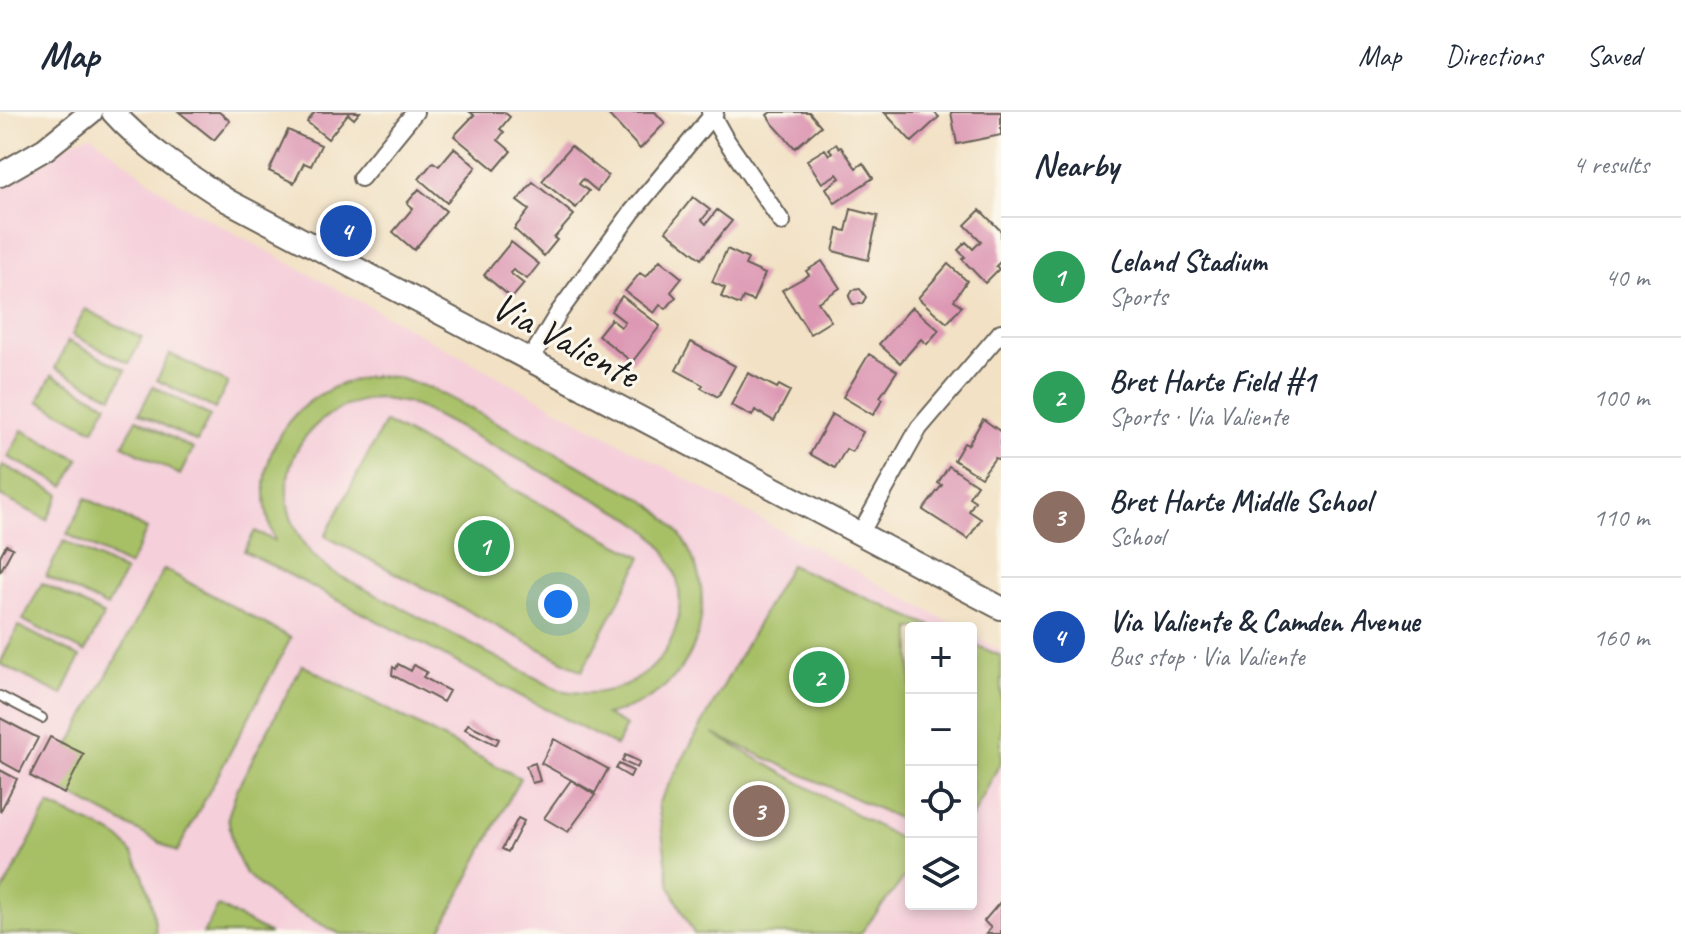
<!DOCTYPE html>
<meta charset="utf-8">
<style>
body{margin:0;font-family:Caveat,sans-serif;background:#f2f2f3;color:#1f2937}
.controls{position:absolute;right:24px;bottom:24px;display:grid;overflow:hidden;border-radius:8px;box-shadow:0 4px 12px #0003}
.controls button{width:72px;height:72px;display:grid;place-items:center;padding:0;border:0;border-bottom:2px solid #e0e1e3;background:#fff;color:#1f2937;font:40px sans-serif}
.you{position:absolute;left:558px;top:492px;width:28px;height:28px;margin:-20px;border:6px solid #fff;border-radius:50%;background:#1a73e8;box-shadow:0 0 0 12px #1a73e833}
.badge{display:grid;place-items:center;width:52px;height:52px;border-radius:50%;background:#b5179e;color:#fff;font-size:26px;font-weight:700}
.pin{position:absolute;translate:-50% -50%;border:4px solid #fff;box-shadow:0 2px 8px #0006}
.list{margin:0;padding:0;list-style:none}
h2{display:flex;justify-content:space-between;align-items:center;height:104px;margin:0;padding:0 32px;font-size:34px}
h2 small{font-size:26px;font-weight:400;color:#747a83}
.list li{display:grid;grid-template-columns:52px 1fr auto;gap:24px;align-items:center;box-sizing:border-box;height:120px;padding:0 32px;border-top:2px solid #e0e1e3}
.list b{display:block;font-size:30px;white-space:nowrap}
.list p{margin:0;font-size:26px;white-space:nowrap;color:#747a83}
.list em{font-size:26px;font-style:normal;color:#747a83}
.icon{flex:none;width:44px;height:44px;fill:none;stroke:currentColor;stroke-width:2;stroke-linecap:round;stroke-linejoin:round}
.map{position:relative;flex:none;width:1001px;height:822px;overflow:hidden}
header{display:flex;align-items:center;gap:48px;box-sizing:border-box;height:112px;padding:0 40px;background:#fff;border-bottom:2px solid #e0e1e3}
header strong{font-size:38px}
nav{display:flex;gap:44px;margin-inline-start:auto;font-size:28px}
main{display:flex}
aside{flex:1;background:#fff}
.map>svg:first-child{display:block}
.built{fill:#f5cfda}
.green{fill:#a7c066;stroke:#626e41;stroke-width:2;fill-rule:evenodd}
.building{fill:#dd99b4}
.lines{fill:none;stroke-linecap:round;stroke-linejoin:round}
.lane-casing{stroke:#676157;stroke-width:12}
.street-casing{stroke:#676157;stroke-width:20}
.secondary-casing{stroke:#676157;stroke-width:26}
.lane{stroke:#fff;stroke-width:8}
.street{stroke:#fff;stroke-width:16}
.secondary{stroke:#fff;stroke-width:22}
.labels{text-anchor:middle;stroke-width:6;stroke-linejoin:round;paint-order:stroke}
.street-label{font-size:40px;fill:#1c1c1c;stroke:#fbf7ec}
</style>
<header>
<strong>Map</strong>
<nav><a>Map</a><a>Directions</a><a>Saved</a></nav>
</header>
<main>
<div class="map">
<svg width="1001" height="822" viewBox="0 0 1001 822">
<rect width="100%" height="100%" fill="#fbf7ec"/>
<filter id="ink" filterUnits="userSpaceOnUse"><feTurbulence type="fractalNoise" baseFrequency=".0125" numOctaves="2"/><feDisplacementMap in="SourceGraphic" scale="16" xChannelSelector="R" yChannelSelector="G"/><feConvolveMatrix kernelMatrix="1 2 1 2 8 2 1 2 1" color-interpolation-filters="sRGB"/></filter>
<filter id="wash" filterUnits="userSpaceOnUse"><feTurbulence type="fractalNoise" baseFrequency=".006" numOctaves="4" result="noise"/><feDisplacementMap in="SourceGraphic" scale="32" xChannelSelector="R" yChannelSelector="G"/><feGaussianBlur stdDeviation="1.8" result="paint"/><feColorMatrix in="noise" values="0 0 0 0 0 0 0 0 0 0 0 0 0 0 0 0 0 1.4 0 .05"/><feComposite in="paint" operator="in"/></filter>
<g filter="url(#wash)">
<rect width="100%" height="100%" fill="#f2e1c4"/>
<path class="built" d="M91,23L179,91L960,516H911V792H971V522L1001,539V822H0V72L34,58L75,28Z"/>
<path class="green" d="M85,197L142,226L129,251L72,223Z
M68,229L126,258L112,285L55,256Z
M170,242L228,271L215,297L157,268Z
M52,263L107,292L94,318L38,289Z
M375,264L395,265L433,277L641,386C735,446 718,579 606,603L626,614L616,634L244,439L255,419L275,429C243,348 290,275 375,264ZM376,286L408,291L423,297L631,406C726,468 671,603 559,578L336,462C254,409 280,299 376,286Z
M153,274L210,304L197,330L139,301Z
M137,307L193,337L180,363L123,333Z
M385,310L642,445L582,559L325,424Z
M22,318L79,347L65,374L8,345Z
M3,353L60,382L47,408L0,384V360Z
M86,386L147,417L129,454L67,422Z
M64,429L125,460L107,495L46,464Z
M790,453L936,516H911V712L713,622L911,733V757L860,822H694L670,775L658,692Z
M164,457L291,526L177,740L49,671Z
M42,471L104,503L85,540L23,508Z
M18,514L80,545L62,583L0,552Z
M971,531L1001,544V649L971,708Z
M302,553L520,666L439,822H340L278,790L245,761L234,738L228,705L237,677Z
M49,693C71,704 96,712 117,725C142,742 154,794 156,822H0V784Z
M218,794L270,822H203Z"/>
<g id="blocks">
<path class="building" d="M179,0H219L230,9L214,28Z
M315,0H360L354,7L348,2L328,27L307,10Z
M470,0H504L510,5L500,17L504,20L498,28L511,39L495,58L454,24L474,3Z
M606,0H655L665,11L640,37Z
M771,0H809L821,14L795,36L773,12L767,3Z
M884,0H934L939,5L912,30Z
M951,0H1001V23L957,32Z
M288,18L321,33L311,54L304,51L294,71L269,59Z
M836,32L839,36L841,35L856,56L863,51L873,66L835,91L826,76L840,66L837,62L822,71L807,48L825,37L829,43L832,40L829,37Z
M571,34L608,64L597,79L583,67L579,72L589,79L576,96L542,69Z
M454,36L476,55L447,91L419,67L433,50L439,54Z
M533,70L574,103L554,126L557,128L544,144L514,117L529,98L517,89Z
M419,77L446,99L414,138L393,120L413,96L407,91Z
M693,85L710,98L702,108L706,112L717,98L732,109L701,147L666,119Z
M851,97L878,104L868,148L833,139L838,117L846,119Z
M980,98L1001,119V149L996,154L999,157L985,171L962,147L965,145L958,138L966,130L973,137L981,129L965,113Z
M511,130L539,152L527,167L513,158L510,161L524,172L512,186L484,163Z
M727,137L748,147L745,153L765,162L753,189L743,185L740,193L721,185L725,176L712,170Z
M660,148L682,166L671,180L676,185L666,197L660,193L654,201L625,179L640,161L646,165Z
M822,149L840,176L818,190L831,209L810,222L782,178L809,163L806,159Z
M948,152L967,169L954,188L962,194L947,211L918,186Z
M860,177L866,185L862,192H853L849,185L853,178Z
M622,184L660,214L632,250L598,223L611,207L621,215L625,210L611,199Z
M912,195L939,218L927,232L921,227L900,251L879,232Z
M691,230L735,254L718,285L701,276L703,273L676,258Z
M869,242L897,259L880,285L883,287L873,303L843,285Z
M748,261L777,276L779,273L790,279L774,309L755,298L752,304L731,293Z
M832,302L863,320L852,340L846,337L835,356L810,342Z
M983,307L1001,320V348L995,346L981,365L954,348L964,331L968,333Z
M949,354L977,373L969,385L975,389L969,399L981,407L968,427L923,398L942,373L938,371Z
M6,433L13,436L0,460V444Z
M398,552L411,559L414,553L427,560L423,565L449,579L443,590L392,563L393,555L396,557Z
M0,606L38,626L20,660L0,649Z
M468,612L499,627L496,633L465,617Z
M50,625L84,642L64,682L30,664Z
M554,627L608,657L595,681L541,651Z
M625,643L640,650L637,656L622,649Z
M535,651L540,669L532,671L526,654Z
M619,652L633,659L630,665L616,657Z
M0,658L17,667L0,700Z
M571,668L595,683L568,720L544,706Z
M518,706L524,709L508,740L502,737Z
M1001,789V822H986L991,816L984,809Z"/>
</g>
</g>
<g filter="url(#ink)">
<use href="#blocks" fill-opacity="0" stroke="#676157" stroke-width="2"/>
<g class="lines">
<defs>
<path id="lane" d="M0,584L42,606"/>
<path id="street" d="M710,0L724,25L782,110
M361,66L415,0
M530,248L559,200L632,100L715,0
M860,422L919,316L1001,220"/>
<path id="secondary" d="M113,0C145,36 188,63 228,89L1001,496
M0,63L45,37L91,0"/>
</defs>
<use href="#lane" class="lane-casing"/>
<use href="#street" class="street-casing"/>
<use href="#secondary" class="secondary-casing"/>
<use href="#lane" class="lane"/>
<use href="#street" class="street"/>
<use href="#secondary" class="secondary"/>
</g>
</g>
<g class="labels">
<g class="street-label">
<text transform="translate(566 227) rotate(28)" y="14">Via Valiente</text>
</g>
</g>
</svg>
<div class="controls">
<button>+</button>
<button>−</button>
<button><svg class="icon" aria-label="locate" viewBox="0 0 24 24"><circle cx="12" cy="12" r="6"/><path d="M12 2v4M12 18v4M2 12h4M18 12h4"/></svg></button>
<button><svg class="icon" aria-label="layers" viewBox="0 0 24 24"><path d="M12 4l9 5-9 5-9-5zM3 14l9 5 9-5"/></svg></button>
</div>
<div class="you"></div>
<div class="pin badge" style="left:484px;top:434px;background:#2e9e5b">1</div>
<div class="pin badge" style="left:819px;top:565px;background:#2e9e5b">2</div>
<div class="pin badge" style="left:759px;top:699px;background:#8d6e63">3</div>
<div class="pin badge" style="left:346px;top:119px;background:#1a4fb4">4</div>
</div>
<aside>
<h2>Nearby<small>4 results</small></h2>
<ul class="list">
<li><span class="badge" style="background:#2e9e5b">1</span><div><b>Leland Stadium</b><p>Sports</p></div><em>40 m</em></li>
<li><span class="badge" style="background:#2e9e5b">2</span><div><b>Bret Harte Field #1</b><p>Sports · Via Valiente</p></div><em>100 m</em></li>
<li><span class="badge" style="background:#8d6e63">3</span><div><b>Bret Harte Middle School</b><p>School</p></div><em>110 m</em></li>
<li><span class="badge" style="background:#1a4fb4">4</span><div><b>Via Valiente &amp; Camden Avenue</b><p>Bus stop · Via Valiente</p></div><em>160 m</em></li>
</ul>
</aside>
</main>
